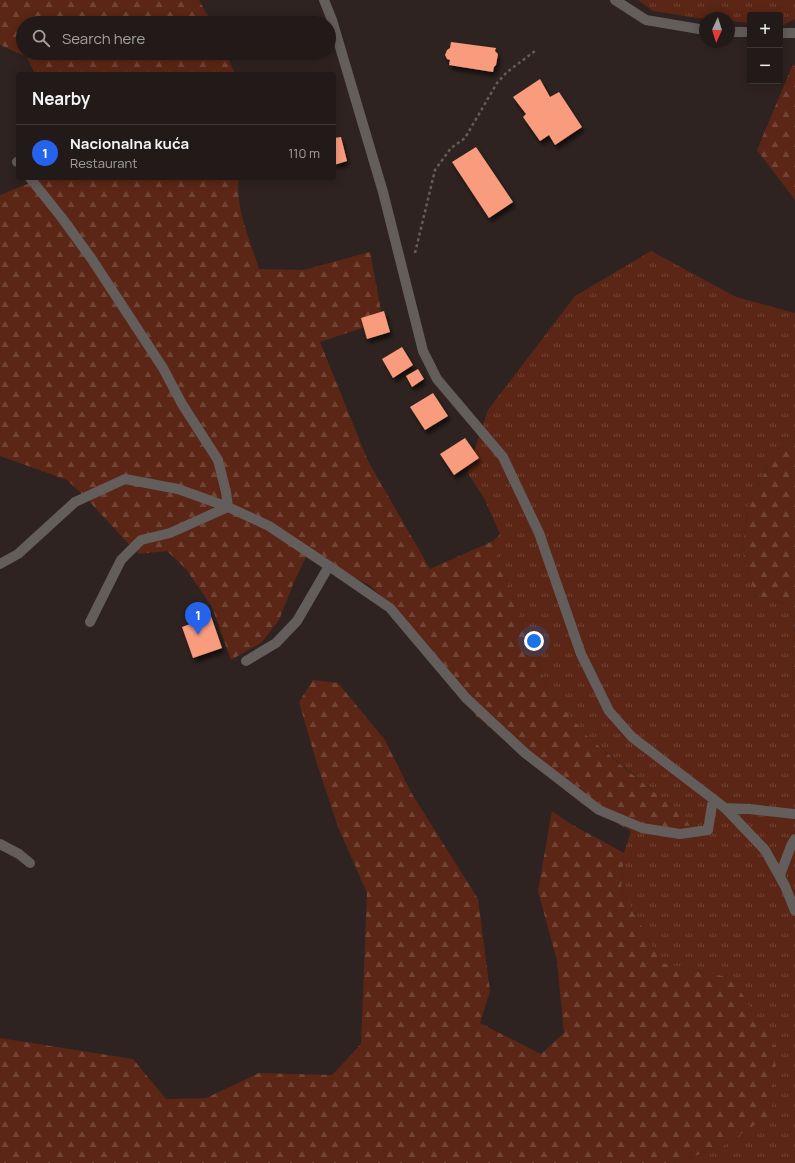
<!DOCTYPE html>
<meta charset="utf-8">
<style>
body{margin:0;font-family:Manrope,sans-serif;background:#2e2725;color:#f1f3f6}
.controls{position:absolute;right:12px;top:12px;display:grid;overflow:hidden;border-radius:4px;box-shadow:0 2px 10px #0003}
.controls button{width:36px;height:36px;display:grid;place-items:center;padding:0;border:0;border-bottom:1px solid #3f3837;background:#221a18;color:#f1f3f6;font:20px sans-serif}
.compass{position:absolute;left:699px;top:12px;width:36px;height:36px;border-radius:50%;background:#221a18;box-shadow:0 2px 10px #0003;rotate:184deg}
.you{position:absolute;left:534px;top:641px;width:14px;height:14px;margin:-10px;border:3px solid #fff;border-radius:50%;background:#1a73e8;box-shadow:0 0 0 6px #1a73e833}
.badge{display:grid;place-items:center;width:26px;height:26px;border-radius:50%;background:#2563eb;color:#fff;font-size:13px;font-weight:700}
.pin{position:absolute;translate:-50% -33px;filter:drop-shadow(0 1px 2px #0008)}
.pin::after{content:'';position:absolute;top:21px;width:14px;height:12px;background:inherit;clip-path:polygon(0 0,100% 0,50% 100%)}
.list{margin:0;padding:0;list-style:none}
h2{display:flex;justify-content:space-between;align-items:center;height:52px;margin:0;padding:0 16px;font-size:17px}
h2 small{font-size:13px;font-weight:400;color:#a2a1a2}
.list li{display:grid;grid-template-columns:26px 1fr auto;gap:12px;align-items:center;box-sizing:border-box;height:56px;padding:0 16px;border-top:1px solid #3f3837}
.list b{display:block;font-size:15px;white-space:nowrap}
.list p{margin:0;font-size:13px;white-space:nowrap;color:#a2a1a2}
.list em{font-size:13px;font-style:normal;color:#a2a1a2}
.icon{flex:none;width:22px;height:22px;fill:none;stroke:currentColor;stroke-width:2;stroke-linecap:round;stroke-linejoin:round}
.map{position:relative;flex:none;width:795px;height:1163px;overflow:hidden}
.search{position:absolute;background:#221a18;box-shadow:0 2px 10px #0003;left:16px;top:16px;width:320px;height:44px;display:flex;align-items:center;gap:10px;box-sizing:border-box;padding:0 14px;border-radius:22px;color:#a2a1a2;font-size:15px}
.panel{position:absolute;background:#221a18;box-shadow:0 2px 10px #0003;left:16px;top:72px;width:320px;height:108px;border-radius:4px}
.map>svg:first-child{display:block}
.grass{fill:url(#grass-tufts)}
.forest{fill:url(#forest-firs)}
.building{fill:#f99c7e;filter:url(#shadow)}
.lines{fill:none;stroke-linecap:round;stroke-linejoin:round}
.path{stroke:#665c5a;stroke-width:2.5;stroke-dasharray:3 3;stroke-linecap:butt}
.minor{stroke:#635d5b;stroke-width:10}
</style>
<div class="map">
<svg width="795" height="1163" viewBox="0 0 795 1163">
<defs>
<pattern id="grass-tufts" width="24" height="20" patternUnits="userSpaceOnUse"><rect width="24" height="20" fill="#5b2615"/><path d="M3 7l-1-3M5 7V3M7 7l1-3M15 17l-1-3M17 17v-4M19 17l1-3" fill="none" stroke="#724436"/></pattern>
<pattern id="forest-firs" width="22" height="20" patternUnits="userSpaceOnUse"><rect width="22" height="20" fill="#5b2615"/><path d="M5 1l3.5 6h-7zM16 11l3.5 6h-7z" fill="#724436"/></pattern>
<filter id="shadow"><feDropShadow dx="2.5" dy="4.5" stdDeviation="2" flood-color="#0009"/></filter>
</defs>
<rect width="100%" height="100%" fill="#2e2320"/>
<path class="grass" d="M638,0H795V19L784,25L780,24V15H750V23L729,21V18H705L704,19L653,11Z
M651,251L736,297L795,313V442L777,449L749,503L742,549L755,595L786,604L795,622L792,660L793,686L795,687V1163H674L723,1146L732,978L662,963L621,890L624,853L631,831L694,825L586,735L547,688L522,623L493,541L500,534L484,498L467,472L488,410L575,296Z"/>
<path class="forest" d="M0,0H199L212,23H23V53H226L235,74H35L27,57L0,45Z
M793,64L795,66V200L757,150Z
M42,178H239C234,205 251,243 259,269L303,270L370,252L383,321L320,342L368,461L430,569L493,541L522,623L547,688L586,735L627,770L695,825L631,831L582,804L476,716L451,679L400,612L369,585L308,553L293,584L279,620L261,643L231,660L212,607L186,569L167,551L138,554L87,499L67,480L0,456V195Z
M795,442V687L793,686L792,660L795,622L786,604L755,595L742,549L749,503L777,449Z
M313,680L338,683L385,740L412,794L478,899L490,991L480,1023L541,1054L564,1033L557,961L538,891L552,811L569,823L624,853L621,890L662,963L732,978L776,1048L772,1113L723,1146L674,1163H0V1038L133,1059L166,1099L206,1098L259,1073L332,1075L361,1044L367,893L338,827L317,764L299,702Z"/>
<path class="building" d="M451,42L496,48L495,51L498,54L496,65L494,67L493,72L449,65L450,60L447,59L445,55L447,50L450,48Z
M540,79L550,97L559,92L582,127L555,145L549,135L540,141L523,117L526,114L513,97Z
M341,137L347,161L334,165V138Z
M476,147L513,202L489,218L452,162Z
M384,311L390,332L367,339L361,318Z
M402,347L413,365L393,378L382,359Z
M418,369L424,379L412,387L406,376Z
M433,393L448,416L425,430L410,407Z
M465,438L479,458L454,475L440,454Z
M211,616L222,648L193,658L182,627Z"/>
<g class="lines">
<path class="path" d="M415,253L435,170L451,148L465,138L497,83L507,72L535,51"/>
<path class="minor" d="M324,0L332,20L383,192L423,351L437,379L503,457L539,533L581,654L609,711L632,737L725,808L765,850L785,886L795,911
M615,0L646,20L705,30
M729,32H750
M780,33H795
M17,162H18
M30,178L62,218L91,258L163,368L182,404L218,460L226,492L228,507
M0,564L18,554L75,502L125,479L178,489L228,507L269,526L329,566L390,608L466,698L525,753L599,810L642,828L680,834L708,830L713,799
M90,622L121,560L141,540L170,533L228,507
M246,661L276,643L297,621L329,566
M725,808L749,809L795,814
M0,844L19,854L30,863
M780,875L791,846L795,839"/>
</g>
</svg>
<div class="controls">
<button>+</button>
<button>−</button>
</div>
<svg class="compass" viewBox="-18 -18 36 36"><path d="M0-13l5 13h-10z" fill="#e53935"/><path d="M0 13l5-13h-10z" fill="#a2a1a2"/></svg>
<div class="you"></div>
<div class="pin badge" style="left:198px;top:635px">1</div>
<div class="search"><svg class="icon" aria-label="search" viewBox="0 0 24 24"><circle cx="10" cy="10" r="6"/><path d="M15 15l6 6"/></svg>Search here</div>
<section class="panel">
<h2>Nearby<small></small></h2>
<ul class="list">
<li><span class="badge">1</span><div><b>Nacionalna kuća</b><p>Restaurant</p></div><em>110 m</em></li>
</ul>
</section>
</div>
